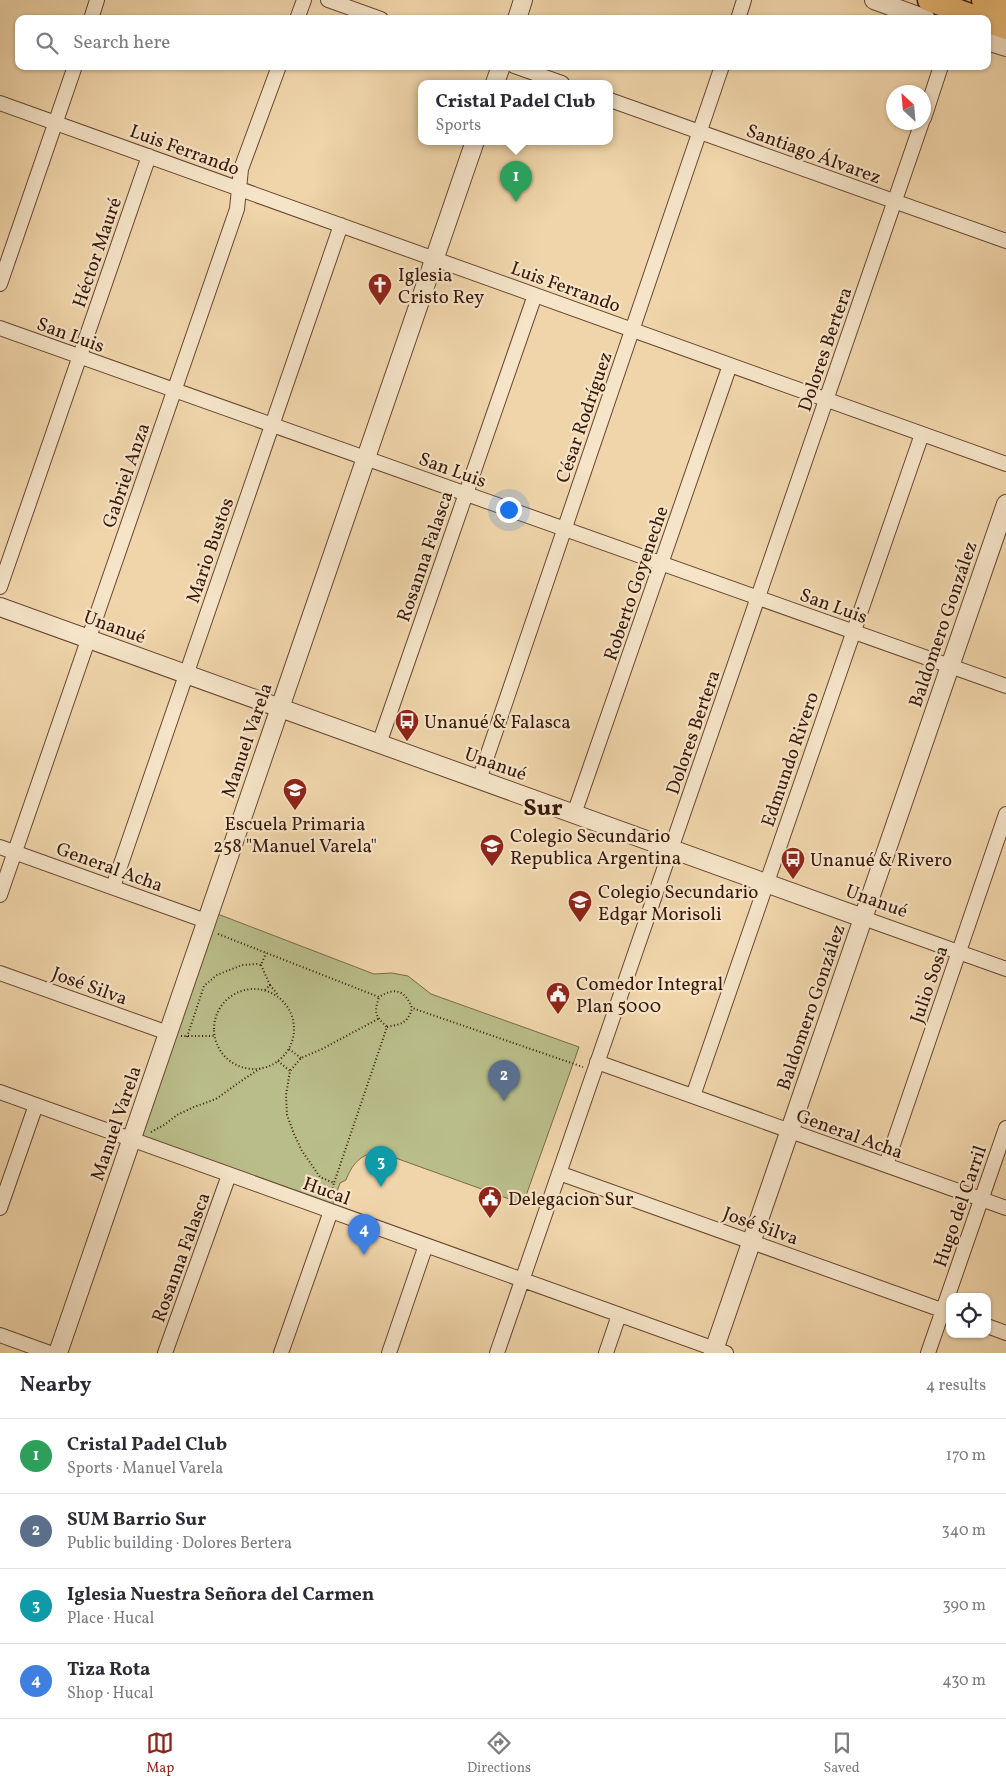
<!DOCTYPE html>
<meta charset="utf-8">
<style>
body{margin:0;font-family:Vollkorn,serif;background:#f2f2f3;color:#2b2b33}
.controls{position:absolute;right:15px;bottom:15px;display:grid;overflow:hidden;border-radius:10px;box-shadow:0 1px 4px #0004}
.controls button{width:45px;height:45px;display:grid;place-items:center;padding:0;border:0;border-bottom:1px solid #e1e1e2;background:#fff;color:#2b2b33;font:25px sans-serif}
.compass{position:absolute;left:886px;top:85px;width:45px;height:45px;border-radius:50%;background:#fff;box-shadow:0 1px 4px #0004;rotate:334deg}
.you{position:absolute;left:508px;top:509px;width:18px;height:18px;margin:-12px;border:4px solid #fff;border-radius:50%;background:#1a73e8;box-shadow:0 0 0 8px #1a73e833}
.badge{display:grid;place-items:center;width:32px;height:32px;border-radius:50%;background:#8f2418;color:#fff;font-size:16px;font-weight:700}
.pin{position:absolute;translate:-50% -41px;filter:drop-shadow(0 1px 2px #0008)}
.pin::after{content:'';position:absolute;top:26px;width:18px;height:15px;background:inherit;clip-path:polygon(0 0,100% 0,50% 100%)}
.popup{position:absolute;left:418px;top:80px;width:195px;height:65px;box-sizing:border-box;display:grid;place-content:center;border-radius:10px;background:#fff;filter:drop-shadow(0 1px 4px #0005);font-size:16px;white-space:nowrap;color:#7c7c81}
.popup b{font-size:19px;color:#2b2b33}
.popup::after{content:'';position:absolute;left:50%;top:100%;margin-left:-10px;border:10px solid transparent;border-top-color:#fff}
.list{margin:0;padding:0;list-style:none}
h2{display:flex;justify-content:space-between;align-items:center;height:65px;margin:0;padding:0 20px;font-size:21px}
h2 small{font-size:16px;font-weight:400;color:#7c7c81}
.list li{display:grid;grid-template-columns:32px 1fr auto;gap:15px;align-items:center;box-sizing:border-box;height:75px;padding:0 20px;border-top:1px solid #e1e1e2}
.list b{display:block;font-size:19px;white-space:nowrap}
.list p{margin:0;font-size:16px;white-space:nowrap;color:#7c7c81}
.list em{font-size:16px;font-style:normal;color:#7c7c81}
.icon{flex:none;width:28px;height:28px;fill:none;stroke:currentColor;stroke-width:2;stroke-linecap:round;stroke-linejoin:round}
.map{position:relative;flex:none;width:1006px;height:1353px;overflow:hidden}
.search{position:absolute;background:#fff;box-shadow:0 1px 4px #0004;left:15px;right:15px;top:15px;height:55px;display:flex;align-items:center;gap:12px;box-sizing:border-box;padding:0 18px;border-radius:10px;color:#7c7c81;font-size:19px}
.sheet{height:365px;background:#fff}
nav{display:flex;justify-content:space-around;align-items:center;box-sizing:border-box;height:70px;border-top:1px solid #e1e1e2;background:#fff;font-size:14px;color:#7c7c81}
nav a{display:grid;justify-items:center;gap:2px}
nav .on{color:#8f2418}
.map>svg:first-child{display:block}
.green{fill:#b9bd89;stroke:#796a4a}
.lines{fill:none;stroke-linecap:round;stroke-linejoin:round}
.minor-casing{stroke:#674732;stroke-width:16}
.tertiary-casing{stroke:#674732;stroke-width:20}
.primary-casing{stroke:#39180a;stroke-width:25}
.path{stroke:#39180a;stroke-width:2;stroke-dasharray:1 2.5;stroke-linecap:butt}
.minor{stroke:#f5e4c8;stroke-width:14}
.tertiary{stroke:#f5e4c8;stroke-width:18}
.primary{stroke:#e8ba75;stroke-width:22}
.labels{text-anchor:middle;stroke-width:4.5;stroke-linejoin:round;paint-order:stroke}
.street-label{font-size:19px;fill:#39180a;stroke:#f5e4c8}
.poi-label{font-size:19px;fill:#39180a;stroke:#f5e4c8;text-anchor:start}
.district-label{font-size:24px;font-weight:bold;fill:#39180a;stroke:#f5e4c8}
</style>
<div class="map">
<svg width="1006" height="1353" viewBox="0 0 1006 1353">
<rect width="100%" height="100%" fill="#f0d5aa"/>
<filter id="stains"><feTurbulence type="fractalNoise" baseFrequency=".004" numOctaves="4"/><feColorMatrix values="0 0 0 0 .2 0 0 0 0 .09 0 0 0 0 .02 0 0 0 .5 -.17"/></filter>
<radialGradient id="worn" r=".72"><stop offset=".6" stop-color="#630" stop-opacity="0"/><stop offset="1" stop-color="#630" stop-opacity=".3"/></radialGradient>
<path class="green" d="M215,913L374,974L392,973L408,976L431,994L579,1047L523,1204L379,1152L378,1154C362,1151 351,1166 346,1180L340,1183L331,1209L135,1140Z"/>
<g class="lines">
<defs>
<path id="minor" d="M328,0L381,19
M91,19L97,0
M297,19L304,0
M738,19L744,0
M514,66L562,83
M610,100L1006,241
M0,103L1006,464
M924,118L941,66
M0,284L75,66
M0,328L1006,686
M0,587L149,156
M379,744L535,295
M479,780L722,66
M574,814L730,365
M0,847L206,921
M113,887L341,225
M0,895L237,209L241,169L279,66
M863,918L1006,969
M0,973L168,1033
M597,1062L1006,1208
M0,1092L726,1353
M693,1096L922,434
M886,1165L1006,814
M559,1173L950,1313
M0,1208L36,1105
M987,1326L1006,1333
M0,1335L50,1353
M165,1353L229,1175
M281,1353L331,1211
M389,1353L426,1245
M497,1353L922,122
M606,1353L619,1315
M928,1353L1006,1128"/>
<path id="tertiary" d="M874,0L926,19
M517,19L523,0
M987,41L1006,47
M495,83L501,66
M0,607L863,918
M58,1353L475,141
M713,1353L1006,504"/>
<path id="primary" d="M929,0L981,19
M983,0L1006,9
M987,21L1006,28"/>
</defs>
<use href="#minor" class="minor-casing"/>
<use href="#tertiary" class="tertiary-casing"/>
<use href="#primary" class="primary-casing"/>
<path class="path" d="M218,934L379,997C395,987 405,990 412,1008L583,1067
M261,965L270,985L265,990
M270,985L278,995
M214 1029a40 40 0 1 1 80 0a40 40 0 1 1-80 0Z
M378,1019L322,1049L301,1058L290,1071L286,1095L287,1115L294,1134L302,1151L320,1177L334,1183L387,1027C375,1016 374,1013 379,997
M387,1027C402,1024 408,1023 412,1008
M181,1036H214
M187,1037L204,986L217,975L242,965L257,964L261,965L266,953
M289,1049L301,1058
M278,1061L290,1071
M151,1132L164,1125L177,1115L194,1107L216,1099L241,1081L261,1068
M329,1198L334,1183"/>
<use href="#minor" class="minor"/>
<use href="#tertiary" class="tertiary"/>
<use href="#primary" class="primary"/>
</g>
<defs>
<symbol id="church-pin" viewBox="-11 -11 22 30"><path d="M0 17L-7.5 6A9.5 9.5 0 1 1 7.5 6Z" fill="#8f2418" stroke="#f5e4c8"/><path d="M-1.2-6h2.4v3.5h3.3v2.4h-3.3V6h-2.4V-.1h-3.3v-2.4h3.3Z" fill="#fff"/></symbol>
<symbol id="bus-pin" viewBox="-11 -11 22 30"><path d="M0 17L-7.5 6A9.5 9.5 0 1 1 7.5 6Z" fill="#8f2418" stroke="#f5e4c8"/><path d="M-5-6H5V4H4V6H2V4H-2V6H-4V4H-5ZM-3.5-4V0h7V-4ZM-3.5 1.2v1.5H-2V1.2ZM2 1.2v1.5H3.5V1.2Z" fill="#fff"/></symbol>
<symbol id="school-pin" viewBox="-11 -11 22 30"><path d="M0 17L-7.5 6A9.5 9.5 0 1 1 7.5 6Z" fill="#8f2418" stroke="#f5e4c8"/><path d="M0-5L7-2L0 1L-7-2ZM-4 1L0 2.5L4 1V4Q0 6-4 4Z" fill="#fff"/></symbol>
<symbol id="university-pin" viewBox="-11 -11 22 30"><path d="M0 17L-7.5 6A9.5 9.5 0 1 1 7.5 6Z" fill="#8f2418" stroke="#f5e4c8"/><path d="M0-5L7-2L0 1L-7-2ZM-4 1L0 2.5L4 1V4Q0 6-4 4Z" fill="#fff"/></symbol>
<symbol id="civic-pin" viewBox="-11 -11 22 30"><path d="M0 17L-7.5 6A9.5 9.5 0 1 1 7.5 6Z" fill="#8f2418" stroke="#f5e4c8"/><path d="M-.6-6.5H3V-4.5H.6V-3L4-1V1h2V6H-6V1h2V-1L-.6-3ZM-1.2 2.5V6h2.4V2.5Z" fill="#fff"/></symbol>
</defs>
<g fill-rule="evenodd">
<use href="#church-pin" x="366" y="271" width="28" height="38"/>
<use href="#bus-pin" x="393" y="707" width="28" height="38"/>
<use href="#school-pin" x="281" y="776" width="28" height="38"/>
<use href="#university-pin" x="478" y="832" width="28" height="38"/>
<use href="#bus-pin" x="779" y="845" width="28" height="38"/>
<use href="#university-pin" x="566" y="888" width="28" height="38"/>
<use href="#civic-pin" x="544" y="980" width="28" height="38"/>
<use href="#civic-pin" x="476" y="1184" width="28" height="38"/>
</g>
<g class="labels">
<g class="street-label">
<text transform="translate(185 149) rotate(20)" y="7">Luis Ferrando</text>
<text transform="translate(814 153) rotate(20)" y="7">Santiago Álvarez</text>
<text transform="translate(96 252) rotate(-71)" y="7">Héctor Mauré</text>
<text transform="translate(566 286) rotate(20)" y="7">Luis Ferrando</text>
<text transform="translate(71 334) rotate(20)" y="7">San Luis</text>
<text transform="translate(824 349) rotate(-71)" y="7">Dolores Bertera</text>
<text transform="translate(583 417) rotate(-71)" y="7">César Rodríguez</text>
<text transform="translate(453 469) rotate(20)" y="7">San Luis</text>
<text transform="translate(125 475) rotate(-71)" y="7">Gabriel Anza</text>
<text transform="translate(209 550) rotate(-71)" y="7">Mario Bustos</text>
<text transform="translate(424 556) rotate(-71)" y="7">Rosanna Falasca</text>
<text transform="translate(635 583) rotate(-71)" y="7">Roberto Goyeneche</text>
<text transform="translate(834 605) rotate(20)" y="7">San Luis</text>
<text transform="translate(942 624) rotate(-71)" y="7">Baldomero González</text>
<text transform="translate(115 626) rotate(20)" y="7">Unanué</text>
<text transform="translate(692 732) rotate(-71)" y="7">Dolores Bertera</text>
<text transform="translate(246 740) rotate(-71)" y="7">Manuel Varela</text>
<text transform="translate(789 759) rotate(-71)" y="7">Edmundo Rivero</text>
<text transform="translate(496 763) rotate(20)" y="7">Unanué</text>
<text transform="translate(110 866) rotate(20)" y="7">General Acha</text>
<text transform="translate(877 900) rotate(20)" y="7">Unanué</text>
<text transform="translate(928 984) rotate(-71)" y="7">Julio Sosa</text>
<text transform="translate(90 985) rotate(20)" y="7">José Silva</text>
<text transform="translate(810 1007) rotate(-71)" y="7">Baldomero González</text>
<text transform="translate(115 1123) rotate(-71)" y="7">Manuel Varela</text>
<text transform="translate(850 1133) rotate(20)" y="7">General Acha</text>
<text transform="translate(327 1190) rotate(20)" y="7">Hucal</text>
<text transform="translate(959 1206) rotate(-71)" y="7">Hugo del Carril</text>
<text transform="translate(761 1225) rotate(20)" y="7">José Silva</text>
<text transform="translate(180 1257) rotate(-70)" y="7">Rosanna Falasca</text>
</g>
<g class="poi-label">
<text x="398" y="281">Iglesia<tspan x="398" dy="22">Cristo Rey</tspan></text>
<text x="424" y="728">Unanué &amp; Falasca</text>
<text x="295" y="830" text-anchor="middle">Escuela Primaria<tspan x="295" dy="22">258 "Manuel Varela"</tspan></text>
<text x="510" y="842">Colegio Secundario<tspan x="510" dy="22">Republica Argentina</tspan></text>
<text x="810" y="866">Unanué &amp; Rivero</text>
<text x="598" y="898">Colegio Secundario<tspan x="598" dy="22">Edgar Morisoli</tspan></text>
<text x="576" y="990">Comedor Integral<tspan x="576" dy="22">Plan 5000</tspan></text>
<text x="508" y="1205">Delegacion Sur</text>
</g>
<g class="district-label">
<text x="543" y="815">Sur</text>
</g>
</g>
<rect width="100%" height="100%" filter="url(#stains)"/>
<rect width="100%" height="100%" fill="url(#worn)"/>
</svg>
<div class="controls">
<button><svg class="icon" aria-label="locate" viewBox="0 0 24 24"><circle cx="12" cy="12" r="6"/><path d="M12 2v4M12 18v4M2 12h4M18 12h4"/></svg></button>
</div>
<svg class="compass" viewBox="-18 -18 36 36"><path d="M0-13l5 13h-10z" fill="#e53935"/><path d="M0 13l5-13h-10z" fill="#7c7c81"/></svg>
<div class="you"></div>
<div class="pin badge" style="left:516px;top:202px;background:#2e9e5b">1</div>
<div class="popup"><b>Cristal Padel Club</b>Sports</div>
<div class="pin badge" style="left:504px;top:1101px;background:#5c6f8a">2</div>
<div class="pin badge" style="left:381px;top:1187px;background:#0f9aa8">3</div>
<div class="pin badge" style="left:364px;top:1255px;background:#3f7fe0">4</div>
<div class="search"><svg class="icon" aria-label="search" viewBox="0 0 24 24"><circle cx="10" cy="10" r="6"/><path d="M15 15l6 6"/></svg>Search here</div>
</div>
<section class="sheet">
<h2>Nearby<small>4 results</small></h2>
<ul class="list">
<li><span class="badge" style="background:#2e9e5b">1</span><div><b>Cristal Padel Club</b><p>Sports · Manuel Varela</p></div><em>170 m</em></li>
<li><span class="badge" style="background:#5c6f8a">2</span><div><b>SUM Barrio Sur</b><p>Public building · Dolores Bertera</p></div><em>340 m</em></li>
<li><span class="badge" style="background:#0f9aa8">3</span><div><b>Iglesia Nuestra Señora del Carmen</b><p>Place · Hucal</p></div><em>390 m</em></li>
<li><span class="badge" style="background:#3f7fe0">4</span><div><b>Tiza Rota</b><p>Shop · Hucal</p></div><em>430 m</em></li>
</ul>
</section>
<nav>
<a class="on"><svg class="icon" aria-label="map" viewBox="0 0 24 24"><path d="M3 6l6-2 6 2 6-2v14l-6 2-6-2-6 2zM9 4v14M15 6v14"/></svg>Map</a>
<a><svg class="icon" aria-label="directions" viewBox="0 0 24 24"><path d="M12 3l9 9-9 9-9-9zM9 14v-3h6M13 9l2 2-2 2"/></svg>Directions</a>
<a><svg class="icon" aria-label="saved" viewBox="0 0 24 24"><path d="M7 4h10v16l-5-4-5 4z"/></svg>Saved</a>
</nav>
